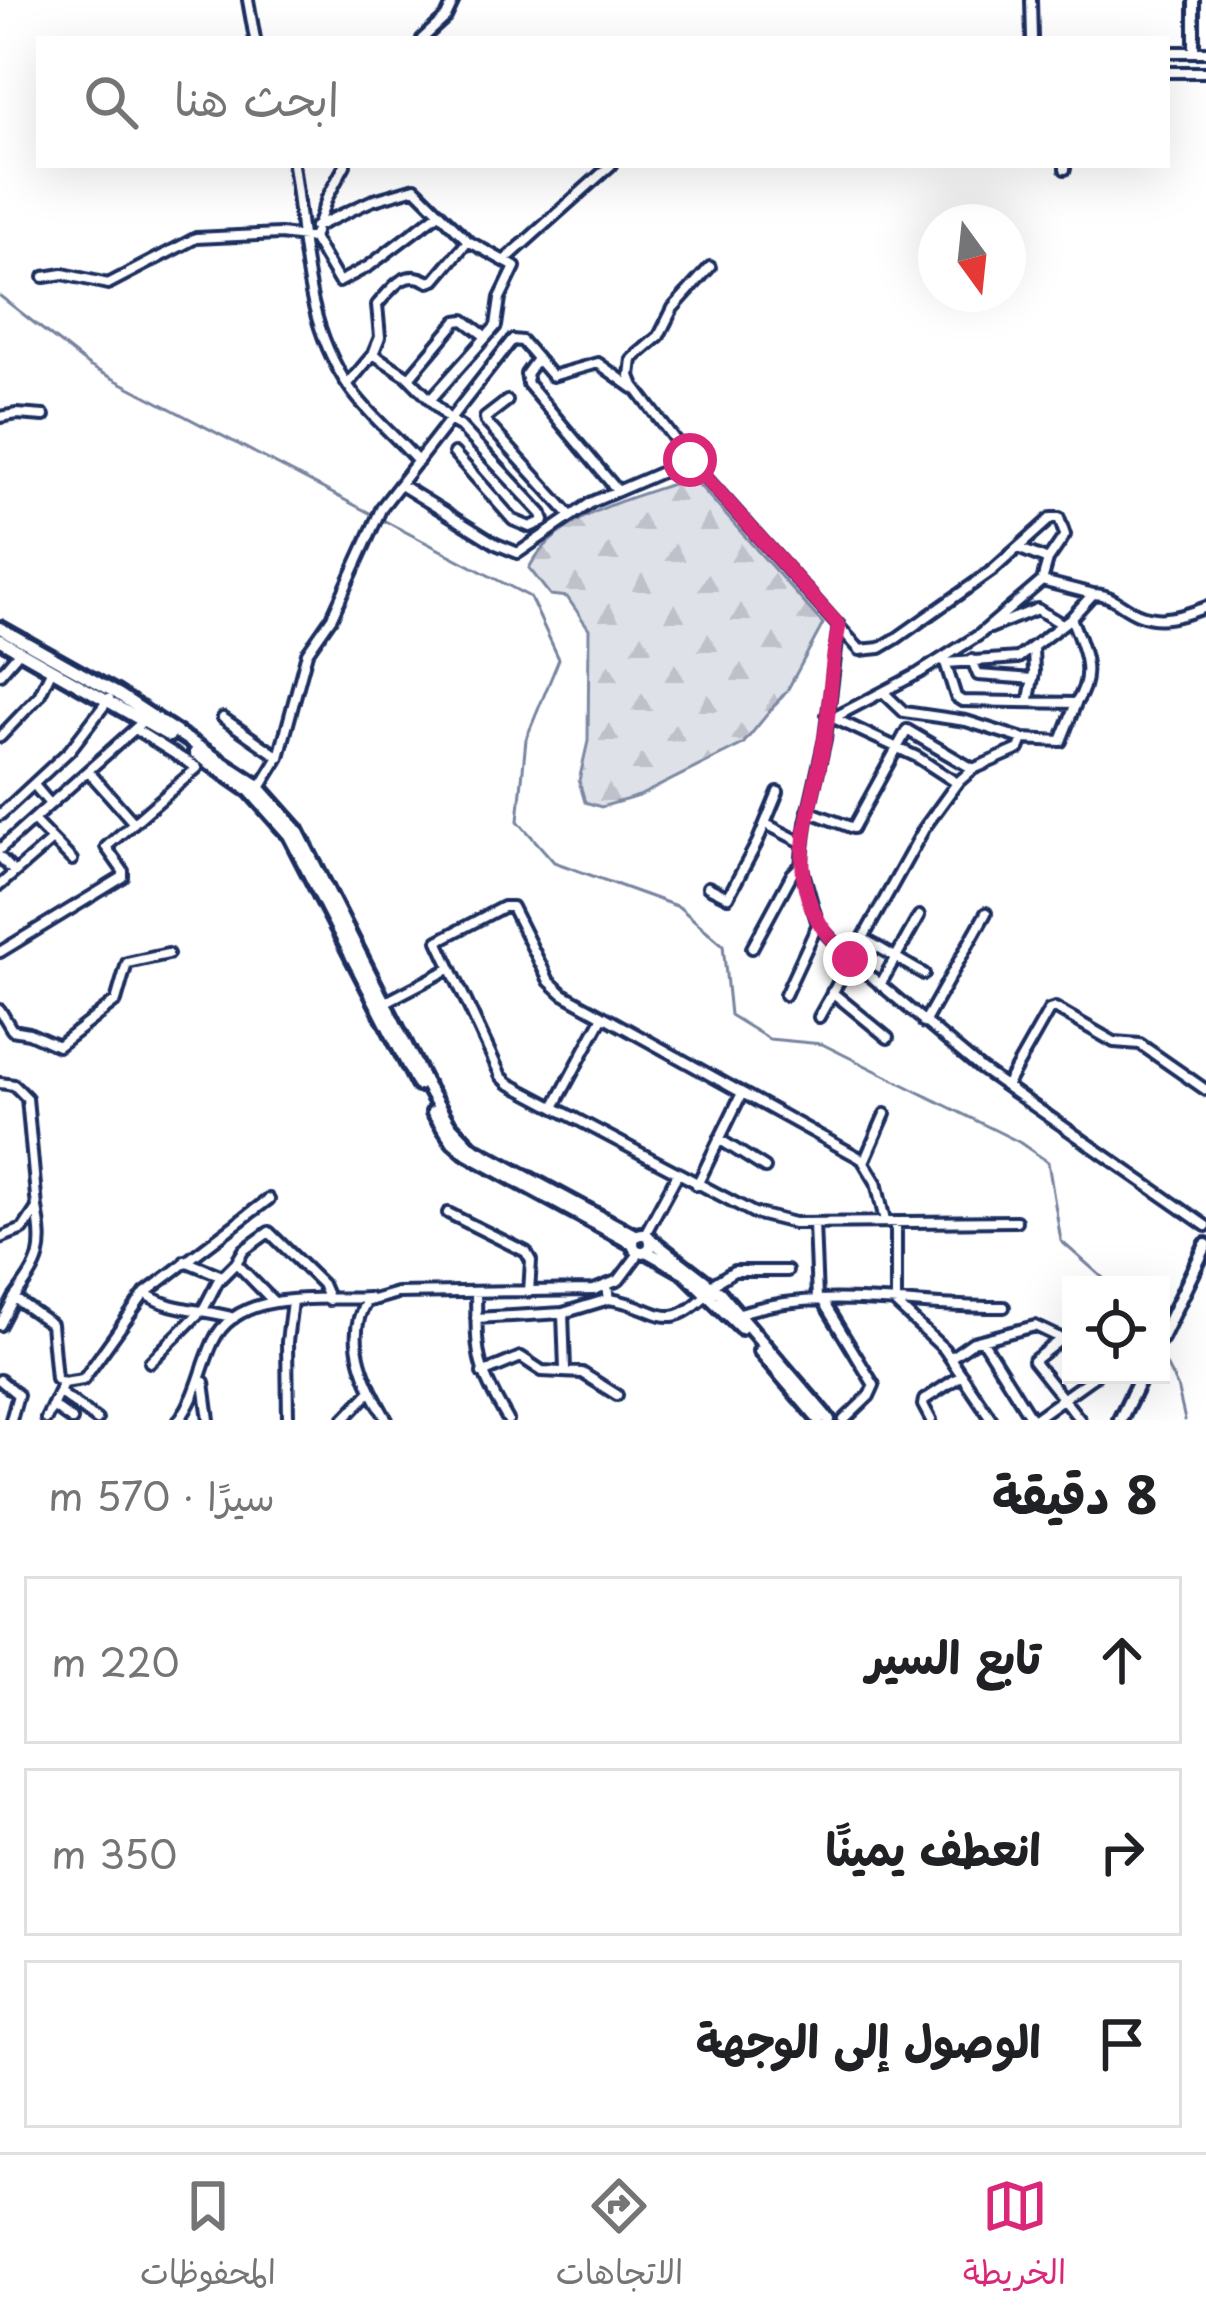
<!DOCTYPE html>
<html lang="ar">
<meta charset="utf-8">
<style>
body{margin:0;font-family:"Playpen Sans","Playpen Sans Arabic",sans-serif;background:#f6f6f6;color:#202124;direction:rtl}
.controls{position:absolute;right:36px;bottom:36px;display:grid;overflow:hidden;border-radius:0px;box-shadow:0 12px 48px #0002}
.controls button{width:108px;height:108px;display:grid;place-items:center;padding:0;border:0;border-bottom:3px solid #e0e0e0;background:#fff;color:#202124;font:60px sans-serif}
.compass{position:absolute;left:918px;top:204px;width:108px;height:108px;border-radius:50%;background:#fff;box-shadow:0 12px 48px #0002;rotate:165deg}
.stop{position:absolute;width:36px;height:36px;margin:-27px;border:9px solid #db2777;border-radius:50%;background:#fff}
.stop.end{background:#db2777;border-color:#fff;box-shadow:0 3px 12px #0008}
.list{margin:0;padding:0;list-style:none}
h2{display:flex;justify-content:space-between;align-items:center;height:156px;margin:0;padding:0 48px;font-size:51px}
h2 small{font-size:39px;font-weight:400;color:#757577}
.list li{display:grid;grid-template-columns:78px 1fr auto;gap:36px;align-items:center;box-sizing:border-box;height:168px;margin:0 24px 24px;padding:0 24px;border:3px solid #e0e0e0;border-radius:0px}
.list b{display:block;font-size:45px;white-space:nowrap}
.list em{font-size:39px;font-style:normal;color:#757577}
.icon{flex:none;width:66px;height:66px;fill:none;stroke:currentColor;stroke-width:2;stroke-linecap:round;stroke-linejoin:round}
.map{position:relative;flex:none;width:1206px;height:1420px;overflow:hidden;direction:ltr}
.search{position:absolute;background:#fff;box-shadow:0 12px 48px #0002;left:36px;right:36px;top:36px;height:132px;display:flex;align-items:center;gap:30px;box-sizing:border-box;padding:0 42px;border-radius:0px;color:#757577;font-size:45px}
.sheet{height:732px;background:#fff}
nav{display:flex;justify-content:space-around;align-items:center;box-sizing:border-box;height:168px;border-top:3px solid #e0e0e0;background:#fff;font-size:33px;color:#757577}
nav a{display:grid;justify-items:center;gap:6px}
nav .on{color:#db2777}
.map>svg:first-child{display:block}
.forest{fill:url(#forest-firs);stroke:#7c88a2;stroke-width:3}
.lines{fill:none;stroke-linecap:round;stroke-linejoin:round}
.stream{stroke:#77839f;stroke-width:3}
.minor-casing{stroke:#1b2f5e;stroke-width:16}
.secondary-casing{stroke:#1b2f5e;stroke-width:20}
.primary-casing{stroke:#1b2f5e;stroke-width:20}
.minor{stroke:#fff;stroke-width:8}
.secondary{stroke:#fff;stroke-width:10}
.primary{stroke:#fff;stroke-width:10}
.route{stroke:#db2777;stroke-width:15}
</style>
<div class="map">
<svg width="1206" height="1420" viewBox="0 0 1206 1420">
<defs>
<pattern id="forest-firs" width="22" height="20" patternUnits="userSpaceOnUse" patternTransform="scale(3)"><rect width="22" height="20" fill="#dee1e7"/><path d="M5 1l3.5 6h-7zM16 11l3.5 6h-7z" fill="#bec1c9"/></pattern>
</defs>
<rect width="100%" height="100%" fill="#fff"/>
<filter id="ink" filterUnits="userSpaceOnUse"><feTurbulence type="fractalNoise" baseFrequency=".00833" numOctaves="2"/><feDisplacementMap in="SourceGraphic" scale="24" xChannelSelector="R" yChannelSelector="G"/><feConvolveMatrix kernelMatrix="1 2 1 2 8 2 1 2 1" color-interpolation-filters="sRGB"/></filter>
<g filter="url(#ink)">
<path class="forest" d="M692,477L823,624L788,689L743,744L639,796L601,807L585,802L579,781L588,741L589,629L567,597L550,595L529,568C559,512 636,498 692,477Z"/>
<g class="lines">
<path class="stream" d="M0,296L89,366L530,597L559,659L526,739L518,821L554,862L679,907L723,945L730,1015L769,1039L822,1044L1019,1142L1048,1162L1061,1241L1111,1285
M1161,1355L1177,1386L1185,1420"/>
<defs>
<path id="minor" d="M248,0L255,39
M1031,0L1032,39
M1194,0V52
M422,39L446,17L454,0
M1167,52H1206
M1167,72H1206
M293,165C305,242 303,320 349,387C368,415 397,437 418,462
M345,165L327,198L313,238L339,282L369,266L439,213
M1065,169V165
M315,227L371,201L415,188L468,241L515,267L500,298L496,326L431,399
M505,260L611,165
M710,267L673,308L659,336L632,359L630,376L634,386L690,460L860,650L880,648L897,638L993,570L1051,518H1059L1065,535L1048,560
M44,277L63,274L108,284L196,238L280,234L313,238
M373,354L407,376L451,421L460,426L542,514L544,521L530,527L513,520L454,453
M537,359L526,374L528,384L617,490
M409,378L457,321L464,320L485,336
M348,384L373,354L380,337L377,305C392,288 405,267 429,282L435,280L468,241
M507,401L485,418L486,422L570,515
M0,417L17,414L44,416
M401,485L496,544L518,553L592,502L690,460
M1042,581L1093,594
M839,625L825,739L806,823L801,865L818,925L850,959L981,1069L1206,1226
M990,628L1037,609L1062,624
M944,659L956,697L962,701L1076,703C1096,674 1083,648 1071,618
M972,660L978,675L1033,679
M946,663L1018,658L1071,618L1093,594C1113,594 1120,607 1138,614C1162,624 1184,615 1206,607
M0,674L19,652
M883,692L904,712L966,721L1023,739L1019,749L973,769L957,783
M1029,699L1034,673L1033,648
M835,717L919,673L979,635L1042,581L1048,560L1018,548
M223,718L279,757
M0,737L39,696L52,669
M1023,739L1061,741L1076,703
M88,771L134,823
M34,785L50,804
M260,788L279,757L307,653L332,617L382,507L512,340L522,341L552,376L598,363L633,388
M808,811L853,828L907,730L973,769
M0,815L70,750L109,699
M33,820L72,860
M766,824L803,843
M0,849L138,726
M0,857L14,872
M0,885L52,840
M708,887L728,897L757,843L778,792
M864,939L924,974
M752,948L792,874L801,865
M0,952L123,877V871L106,847L197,768L135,729
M880,985L919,916
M832,992L888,1038
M785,995L817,926
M384,1003L449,969
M0,1010L12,1030L29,1033L58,1046L116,1001L127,963L168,954
M819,1017L925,827L957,783L917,757L827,715
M924,1023L986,913
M0,1083L14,1085L27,1098L37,1208L23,1229L0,1238
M1006,1086L1049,1010L1055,1008L1114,1042L1140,1044L1206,1090
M554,1107L602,1018
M719,1139L765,1168
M864,1162L885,1114
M697,1185L741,1095
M37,1208C45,1252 41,1262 14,1298L51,1324L56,1379L63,1383
M448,1213L526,1252L531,1261L529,1292
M885,1221L876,1182L862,1159L563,994L549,981L512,907H503L438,941L501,1076L508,1083L754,1213L794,1223L1016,1221
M896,1222V1304L944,1349L992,1420
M814,1223L817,1299
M645,1234L677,1175
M185,1261L222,1276
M236,1263L244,1250L269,1232L322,1284L329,1300
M711,1285L734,1271H787
M607,1287L609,1299C660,1306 665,1337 708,1293
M145,1293C171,1312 203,1308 234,1318
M476,1293C477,1358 475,1363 508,1420
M822,1300L874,1385L869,1396L844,1420
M563,1313L609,1299
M737,1314C824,1285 915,1309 1004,1307
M476,1318L563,1313L565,1369
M0,1325L14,1298
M1061,1339L1033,1361L1080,1420
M982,1340L1032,1420
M950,1358L973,1342L1035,1326L1071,1343
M150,1362L204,1308L218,1281L236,1263L274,1302
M482,1373L521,1357L542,1371L582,1373L617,1395
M0,1380L18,1395L11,1420
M204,1382L209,1420
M60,1393L97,1420
M54,1407L72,1420
M46,1419L63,1383L83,1380L145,1293L269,1199
M179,1420C198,1395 200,1370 213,1342C238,1288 321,1301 369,1298
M288,1420L287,1342L292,1301
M343,1420L370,1392
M387,1420C367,1386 343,1339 366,1302L397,1293L594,1290L619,1280L640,1252
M931,1420L923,1405L924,1400L962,1375
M1033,1420L1096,1375"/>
<path id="secondary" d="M1161,1338L1206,1245
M1120,1420L1142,1375"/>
<path id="primary" d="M0,628L118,694L257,785L297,830L426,1085L449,1124L472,1148L636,1236
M0,640L169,736
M195,753L250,791L289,835L418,1085
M433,1112L453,1142L467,1154L633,1244
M633 1243a9 9 0 1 1 18 0a9 9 0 1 1-18 0Z
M651,1240L720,1293L829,1420
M646,1251L685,1273L741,1328
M760,1351L819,1420"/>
</defs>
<use href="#minor" class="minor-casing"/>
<use href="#secondary" class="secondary-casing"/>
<use href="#primary" class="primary-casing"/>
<use href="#minor" class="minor"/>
<use href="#secondary" class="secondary"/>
<use href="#primary" class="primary"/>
</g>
</g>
<g class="lines" filter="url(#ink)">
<path class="route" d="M690,460L839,626C831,662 831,699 825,736C811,823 772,889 850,959"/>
</g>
</svg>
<div class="controls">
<button><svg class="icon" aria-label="locate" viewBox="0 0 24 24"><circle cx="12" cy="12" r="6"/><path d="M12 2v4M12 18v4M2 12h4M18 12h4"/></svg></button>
</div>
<svg class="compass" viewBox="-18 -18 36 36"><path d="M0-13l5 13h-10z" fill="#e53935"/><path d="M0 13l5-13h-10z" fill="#757577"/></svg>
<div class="stop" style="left:690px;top:460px"></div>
<div class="stop end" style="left:850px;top:959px"></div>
<div class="search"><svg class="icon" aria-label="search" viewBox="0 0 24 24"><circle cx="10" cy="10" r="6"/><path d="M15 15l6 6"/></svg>ابحث هنا</div>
</div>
<section class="sheet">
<h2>8 دقيقة<small>سيرًا · 570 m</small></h2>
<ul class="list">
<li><svg class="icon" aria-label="ahead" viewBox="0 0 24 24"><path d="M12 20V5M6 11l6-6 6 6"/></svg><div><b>تابع السير</b></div><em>220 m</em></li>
<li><svg class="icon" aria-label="right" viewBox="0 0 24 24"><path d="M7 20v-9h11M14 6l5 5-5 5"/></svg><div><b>انعطف يمينًا</b></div><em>350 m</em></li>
<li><svg class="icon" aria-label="arrive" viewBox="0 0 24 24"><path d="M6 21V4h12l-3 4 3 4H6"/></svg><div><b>الوصول إلى الوجهة</b></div></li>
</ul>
</section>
<nav>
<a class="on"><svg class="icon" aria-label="map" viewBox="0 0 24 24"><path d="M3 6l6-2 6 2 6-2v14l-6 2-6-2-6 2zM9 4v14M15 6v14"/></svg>الخريطة</a>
<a><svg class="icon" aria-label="directions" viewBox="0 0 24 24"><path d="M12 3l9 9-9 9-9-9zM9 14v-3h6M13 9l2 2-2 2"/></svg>الاتجاهات</a>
<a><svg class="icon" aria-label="saved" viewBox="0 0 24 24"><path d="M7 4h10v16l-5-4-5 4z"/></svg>المحفوظات</a>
</nav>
